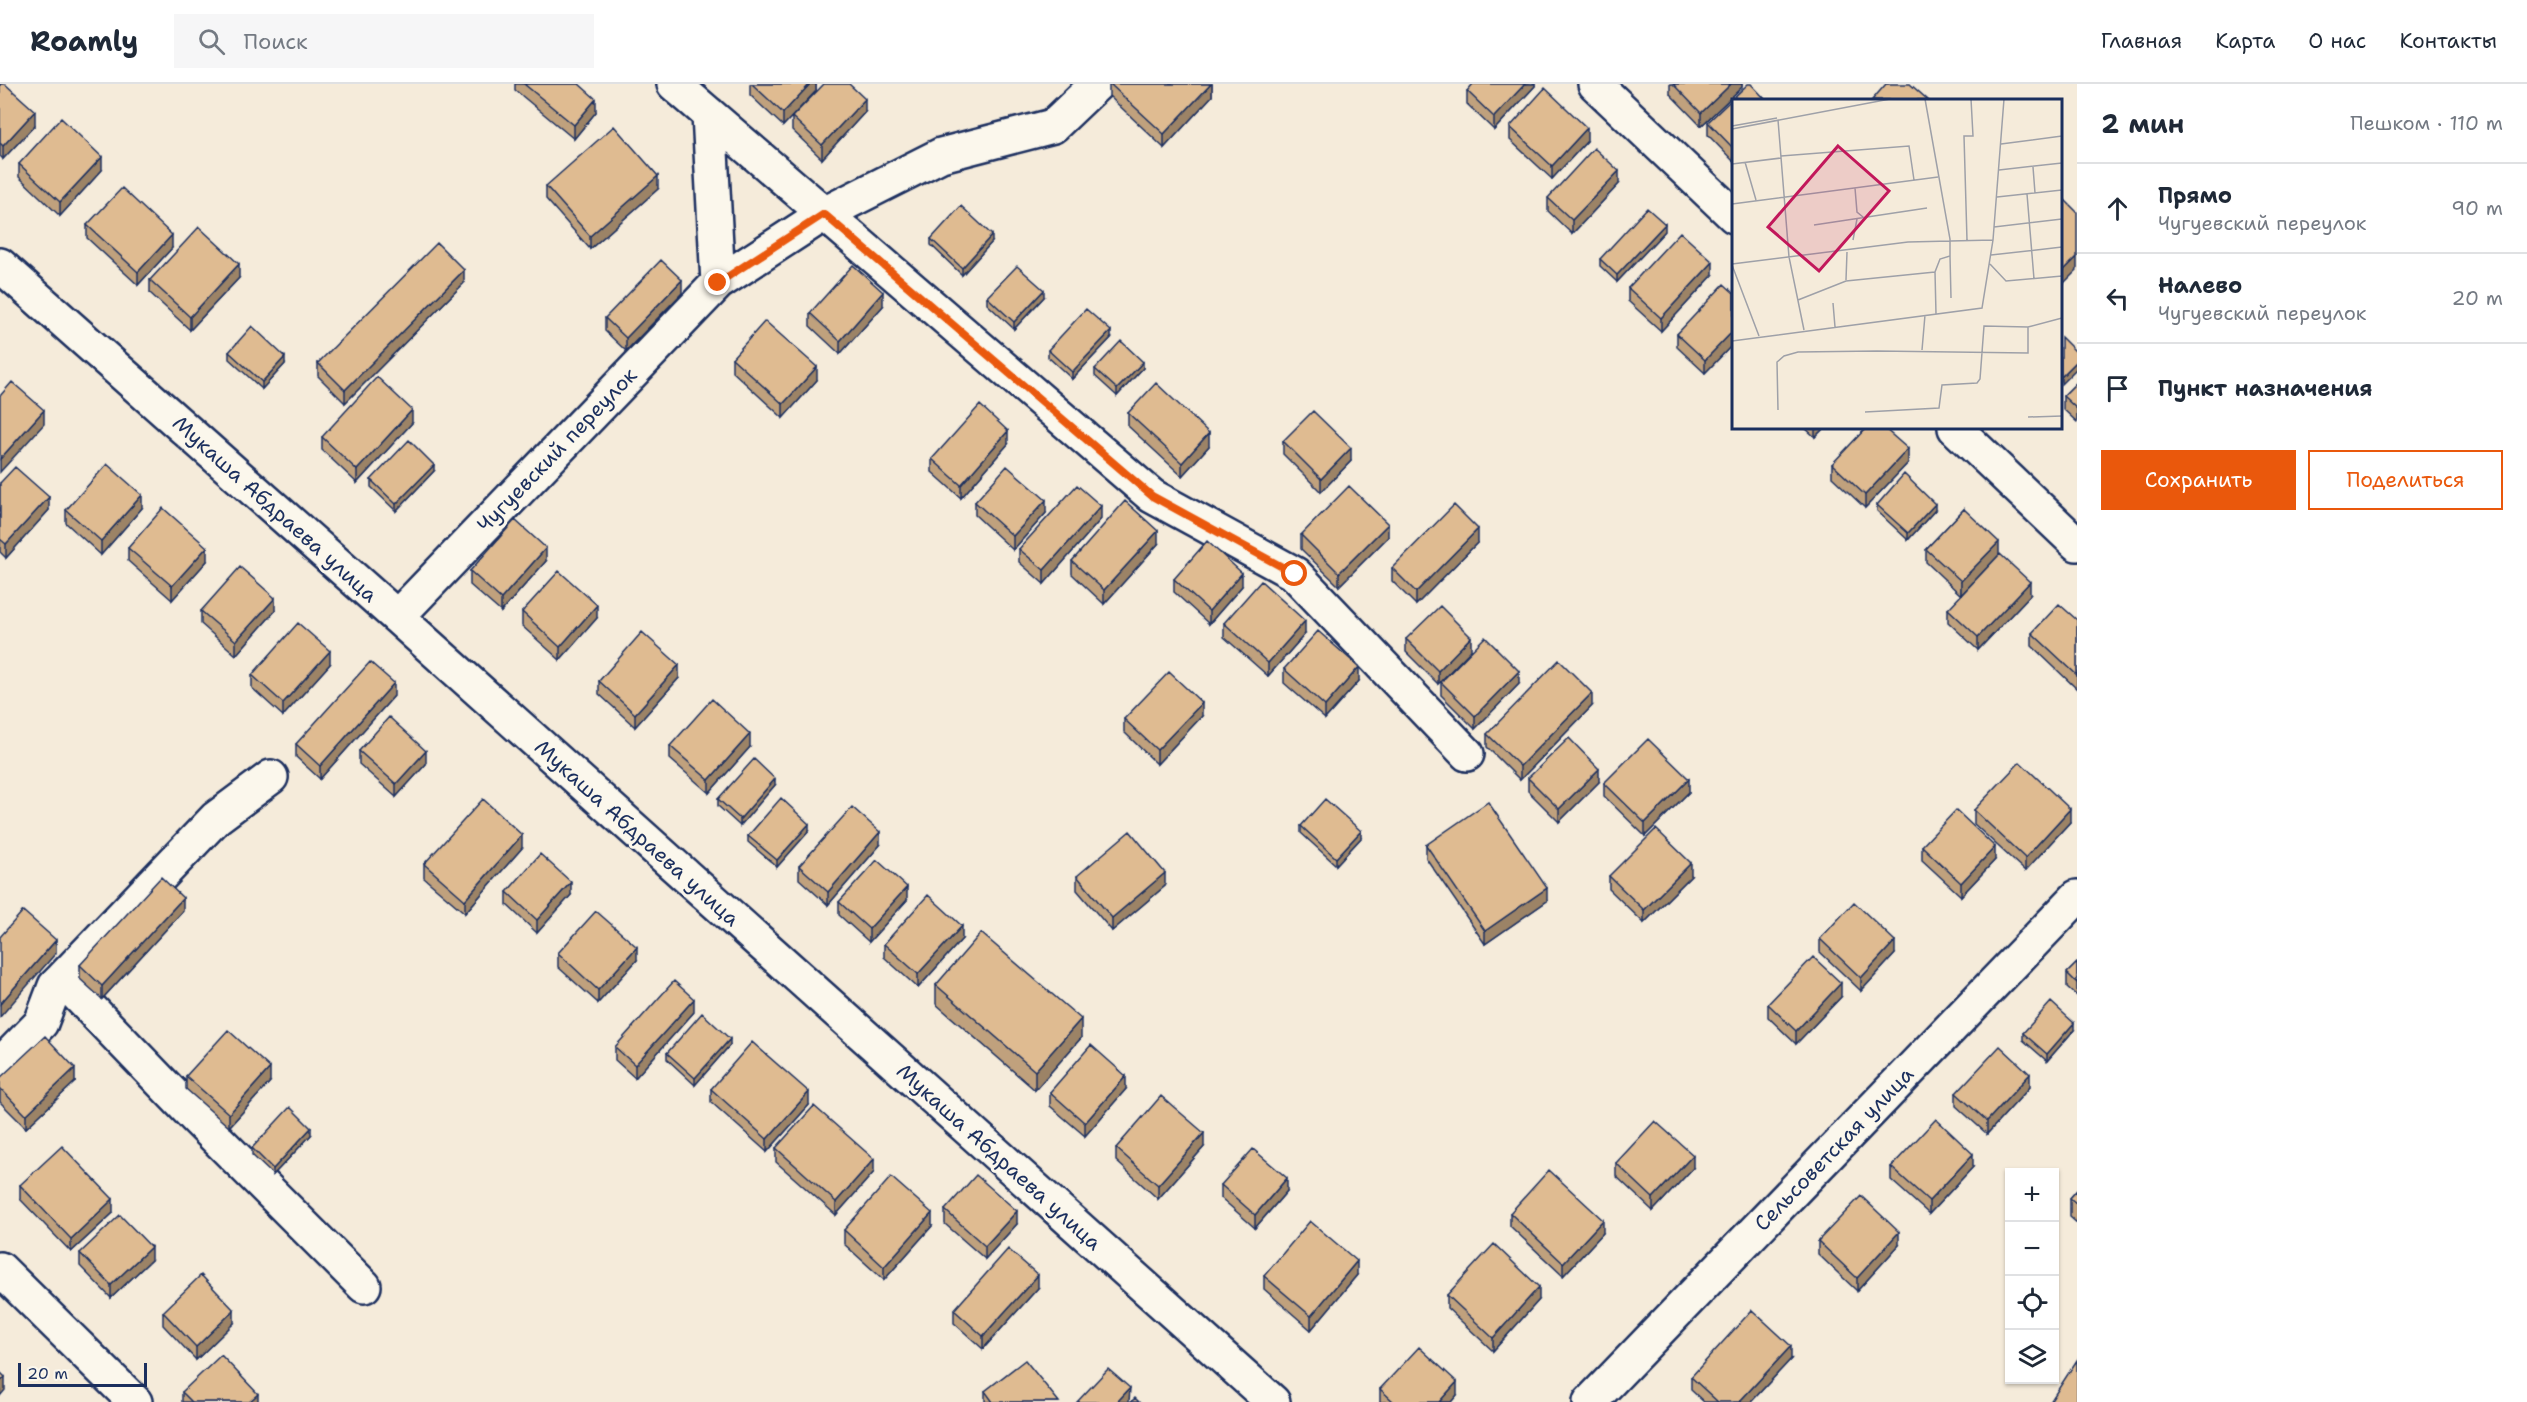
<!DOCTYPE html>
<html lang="ru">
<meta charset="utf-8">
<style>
body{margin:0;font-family:"Shantell Sans",sans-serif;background:#f6f6f7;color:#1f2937}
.controls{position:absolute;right:18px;bottom:18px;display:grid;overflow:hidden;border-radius:0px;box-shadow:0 2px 4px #0004}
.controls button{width:54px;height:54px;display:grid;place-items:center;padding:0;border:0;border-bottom:2px solid #e0e1e3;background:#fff;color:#1f2937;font:30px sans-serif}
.scale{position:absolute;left:18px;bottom:15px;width:129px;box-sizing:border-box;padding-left:6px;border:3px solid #1b2f5e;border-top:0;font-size:16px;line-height:21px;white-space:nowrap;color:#1b2f5e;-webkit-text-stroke:4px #fbf7ec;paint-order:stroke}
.stop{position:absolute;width:18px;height:18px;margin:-14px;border:4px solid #ea580c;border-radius:50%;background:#fff}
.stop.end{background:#ea580c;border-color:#fff;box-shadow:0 2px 6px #0008}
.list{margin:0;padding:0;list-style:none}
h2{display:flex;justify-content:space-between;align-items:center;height:78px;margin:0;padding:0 24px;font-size:26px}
h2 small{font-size:20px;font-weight:400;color:#747a83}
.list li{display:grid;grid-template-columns:39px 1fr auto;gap:18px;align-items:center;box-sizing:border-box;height:90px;padding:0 24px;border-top:2px solid #e0e1e3}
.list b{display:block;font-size:22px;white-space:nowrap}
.list p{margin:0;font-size:20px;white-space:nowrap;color:#747a83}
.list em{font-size:20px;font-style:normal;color:#747a83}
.actions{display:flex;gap:12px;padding:18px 24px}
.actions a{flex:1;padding:14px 0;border:2px solid #ea580c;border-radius:0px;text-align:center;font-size:21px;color:#ea580c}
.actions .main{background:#ea580c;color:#fff}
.icon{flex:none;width:33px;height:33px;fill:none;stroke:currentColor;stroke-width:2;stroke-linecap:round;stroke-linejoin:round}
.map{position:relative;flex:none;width:2077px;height:1318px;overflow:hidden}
header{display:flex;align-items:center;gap:36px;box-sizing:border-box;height:84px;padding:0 30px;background:#fff;border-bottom:2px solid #e0e1e3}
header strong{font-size:28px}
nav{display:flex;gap:33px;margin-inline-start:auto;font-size:21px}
.search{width:420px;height:54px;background:#f6f6f7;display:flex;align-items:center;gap:15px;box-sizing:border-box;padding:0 21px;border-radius:0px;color:#747a83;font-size:22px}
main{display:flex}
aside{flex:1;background:#fff}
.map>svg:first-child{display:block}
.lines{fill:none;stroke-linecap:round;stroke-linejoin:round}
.minor-casing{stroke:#1b2f5e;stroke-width:38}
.minor{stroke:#fbf7ec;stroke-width:33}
.wall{fill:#c0a17d;stroke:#1b2f5e;stroke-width:1.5}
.shaded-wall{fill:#9c8366;stroke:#1b2f5e;stroke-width:1.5}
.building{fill:#dfbb91;stroke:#1b2f5e;stroke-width:1.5}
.route{stroke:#ea580c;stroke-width:8}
.labels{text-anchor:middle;stroke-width:6;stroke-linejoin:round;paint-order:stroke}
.street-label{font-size:21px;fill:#1b2f5e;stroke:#fbf7ec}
.inset-road{fill:none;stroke:#9ea0a8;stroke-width:1.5}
.view{fill:#c2185b;fill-opacity:0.15;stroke:#c2185b;stroke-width:3}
.inset-edge{fill:none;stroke:#1b2f5e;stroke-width:3}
</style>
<header>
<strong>Roamly</strong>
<div class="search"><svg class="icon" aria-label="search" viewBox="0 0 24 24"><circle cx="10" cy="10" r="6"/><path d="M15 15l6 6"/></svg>Поиск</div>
<nav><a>Главная</a><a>Карта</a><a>О нас</a><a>Контакты</a></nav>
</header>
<main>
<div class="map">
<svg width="2077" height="1318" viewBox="0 0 2077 1318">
<rect width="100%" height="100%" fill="#f5ebda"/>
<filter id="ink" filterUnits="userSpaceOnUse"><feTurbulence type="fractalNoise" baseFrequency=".0167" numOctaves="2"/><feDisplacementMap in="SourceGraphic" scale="12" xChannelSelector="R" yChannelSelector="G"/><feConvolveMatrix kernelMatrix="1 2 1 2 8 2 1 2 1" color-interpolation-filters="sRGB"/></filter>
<g filter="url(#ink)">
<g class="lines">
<defs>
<path id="minor" d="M674,0L1152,412L1295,490L1467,670
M1595,0L1734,132
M0,181L397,533L1273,1318
M718,199L824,130L941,71L1053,42L1097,0
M1955,344L2077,460
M397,533L718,199L709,30
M62,895L195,1033L364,1202
M0,981L41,939L55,902L62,895L216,734L271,693
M0,1185L135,1318
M1590,1318L2077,813"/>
</defs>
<use href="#minor" class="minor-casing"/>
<use href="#minor" class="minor"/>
</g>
<path class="wall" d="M0,0L35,41L3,75L0,72Z
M515,0H579L596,28L574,55L515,6Z
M750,0H816V7L783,42L750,11Z
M1109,0H1212V12L1164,64L1109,12Z
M1535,0V2L1494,46L1467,20V7Z
M1670,0H1742V3L1701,42L1670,10Z
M1734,16V78L1708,51V38Z
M865,28L822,75L792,46V33Z
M1510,43L1587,57L1552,95L1510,56Z
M19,80L102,86L60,132L19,93Z
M1619,100L1572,150L1548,127V114Z
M546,102L658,105L590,165L546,115Z
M87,141L172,164L138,201L87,154Z
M1665,147L1617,198L1600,182V175Z
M931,155L992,158L962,191L931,161Z
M1713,191L1661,247L1628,217V204Z
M239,194L190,246L150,209V196Z
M464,199L345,319L318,292V279Z
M682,209L626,267L605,247V234Z
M1734,209V259L1705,289L1677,263V250Z
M987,213H1044L1014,245L987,220Z
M883,222L840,270L810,242V229Z
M1111,254L1072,295L1048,273V266Z
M229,268L285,280L262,305L229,275Z
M732,274L817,296L783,334L732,287Z
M1143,284L1117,312L1095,292V285Z
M2077,298V338L2063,325V312Z
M1128,329L1209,362L1182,392L1128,342Z
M412,339L357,399L322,366V353Z
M1805,344H1824L1815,353Z
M1283,357L1351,377L1321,408L1283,370Z
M1008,360L961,414L932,388V375Z
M1908,379L1865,424L1832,393V380Z
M434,387L396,427L371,403V396Z
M0,399L49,426L6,474L0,468Z
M975,418L1046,429L1013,466L975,431Z
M1877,421L1935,426L1908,456L1877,427Z
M142,424L101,471L66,439V426Z
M1964,425L1961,511L1926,478V465Z
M1101,435L1044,500L1019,478V465Z
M1301,451L1388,453L1339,502L1301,465Z
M1478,458L1416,521L1392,497V484Z
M1158,460L1104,520L1072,490V477Z
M128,464L207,477L172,516L128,477Z
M546,477L501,528L470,501V487Z
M1174,495L1242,502L1209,540L1174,508Z
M2030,511L1978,566L1948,538V525Z
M201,527H275L236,571L201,540Z
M522,528L597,534L560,576L522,542Z
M2077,536V605L2032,562V549Z
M1224,539L1305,550L1268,592L1224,553Z
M1406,555L1471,566L1438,600L1406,568Z
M330,580L283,632L252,604V591Z
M1284,585L1359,597L1325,635L1284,599Z
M679,594L635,643L599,610V597Z
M1441,598L1519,600L1475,645L1441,611Z
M394,612L320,695L296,673V660Z
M1592,622L1520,696L1487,663V650Z
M1202,632L1157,680L1124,648V635Z
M670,662L750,663L709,709L670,675Z
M359,667L426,680L396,713L359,680Z
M1528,694L1599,698L1559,738L1528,707Z
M1604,699L1689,708L1645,752L1604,712Z
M775,701L740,742L718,722V715Z
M1974,726L2070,738L2025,787L1974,740Z
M1301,742L1361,754L1336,781L1301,749Z
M809,747L777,783L748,758V752Z
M880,761L828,821L799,795V782Z
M1426,761L1547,817L1485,860L1426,774Z
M1922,762L1995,776L1961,812L1922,776Z
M522,764L465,829L424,794V780Z
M1077,792L1165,802L1112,847L1077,806Z
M1609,792H1691L1644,839L1609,805Z
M507,808L571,811L537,849L507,821Z
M907,816L869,858L839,831V818Z
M183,827L102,915L80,895V881Z
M962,855L918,904L884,873V860Z
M1820,855L1895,870L1861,907L1820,868Z
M558,869L637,876L598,919L558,883Z
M2077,879V912L2067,903V889Z
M936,901L1081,954L1035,1006L936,920Z
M1841,913L1796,960L1768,933V920Z
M694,928L635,994L615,976V963Z
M2074,946L2047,977L2023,956V949Z
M730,961L695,1001L667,975V969Z
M186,992L270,998L229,1043L186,1005Z
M0,994L75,998L26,1044L0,1018Z
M2030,1003L1987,1050L1956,1022V1009Z
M711,1005L809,1021L767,1068L711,1018Z
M1126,1005L1085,1052L1050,1022V1008Z
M311,1051L273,1091L252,1071V1064Z
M1204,1063L1158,1115L1116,1077V1064Z
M776,1064L874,1088L836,1131L776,1078Z
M1616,1079L1693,1084L1653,1127L1616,1092Z
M1891,1083H1973L1929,1130L1891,1096Z
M20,1101L113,1129L71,1168L20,1115Z
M1221,1101L1287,1107L1255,1144L1221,1114Z
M2077,1106V1139L2070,1133V1114Z
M945,1126L1017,1140L985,1175L945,1140Z
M1510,1129L1603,1149L1563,1192L1510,1142Z
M932,1142L884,1196L844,1160V1146Z
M1818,1157L1899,1161L1857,1207L1818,1170Z
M80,1169L151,1176L111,1214L80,1182Z
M1357,1191L1311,1246L1264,1205V1192Z
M1038,1204L983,1265L954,1239V1226Z
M1447,1211L1539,1216L1493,1267L1447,1224Z
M163,1228L234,1239L196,1276L163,1241Z
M1791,1275L1751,1318H1704L1691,1306V1293Z
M1380,1305L1457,1311L1451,1318H1380Z
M985,1307L1059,1318H985Z
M182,1308L258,1318H182Z"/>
<path class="shaded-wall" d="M810,0H816V7L783,42V29Z
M1211,0H1212V12L1164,64V50Z
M1525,0H1535V2L1494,46V33Z
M1731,0H1742V3L1701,42V29Z
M596,15V28L574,55V41Z
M865,15V28L822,75V61Z
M35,27V41L3,75V62Z
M1587,44V57L1552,95V82Z
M102,73V86L60,132V118Z
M1619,87V100L1572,150V136Z
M658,92V105L590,165V152Z
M1665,140V147L1617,198V191Z
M172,151V164L138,201V188Z
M992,151V158L962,191V184Z
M2077,173V186L2061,202V189Z
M1713,178V191L1661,247V234Z
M239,180V194L190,246V233Z
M464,186V199L345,319V306Z
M682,196V209L626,267V254Z
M1044,206V213L1014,245V238Z
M883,208V222L840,270V257Z
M1734,246V259L1705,289V276Z
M1111,247V254L1072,295V288Z
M285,273V280L262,305V298Z
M2077,277V284L2061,300V293Z
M1143,278V284L1117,312V305Z
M817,283V296L783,334V320Z
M44,326V340L0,388V375Z
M412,326V339L357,399V386Z
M1818,344H1824L1815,353V346Z
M1008,347V360L961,414V401Z
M1209,349V362L1182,392V379Z
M1351,364V377L1321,408V395Z
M1908,365V379L1865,424V411Z
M434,381V387L396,427V420Z
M142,411V424L101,471V457Z
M49,413V426L6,474V460Z
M1046,416V429L1013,466V452Z
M1935,420V426L1908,456V449Z
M1101,422V435L1044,500V486Z
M1388,440V453L1339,502V489Z
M1478,445V458L1416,521V508Z
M1158,447V460L1104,520V506Z
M1999,458V471L1961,511V497Z
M207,463V477L172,516V502Z
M546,464V477L501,528V515Z
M1242,489V502L1209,540V527Z
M2030,498V511L1978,566V553Z
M275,514V527L236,571V557Z
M597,521V534L560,576V563Z
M1305,537V550L1268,592V579Z
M1471,553V566L1438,600V587Z
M330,567V580L283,632V619Z
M679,581V594L635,643V630Z
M1359,583V597L1325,635V622Z
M1519,587V600L1475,645V632Z
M394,599V612L320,695V682Z
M1592,609V622L1520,696V682Z
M1202,619V632L1157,680V666Z
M750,650V663L709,709V696Z
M426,667V680L396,713V700Z
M1599,685V698L1559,738V725Z
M775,695V701L740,742V735Z
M1689,695V708L1645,752V739Z
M2070,725V738L2025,787V774Z
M809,740V747L777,783V776Z
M1361,747V754L1336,781V774Z
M880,748V761L828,821V808Z
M522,751V764L465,829V816Z
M1995,763V776L1961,812V799Z
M1691,779V792L1644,839V826Z
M1165,789V802L1112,847V834Z
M571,798V811L537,849V836Z
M907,803V816L869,858V845Z
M1547,804V817L1485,860V847Z
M183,814V827L102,915V902Z
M962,842V855L918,904V890Z
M56,856V869L0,933V920Z
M1895,857V870L1861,907V894Z
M637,863V876L598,919V906Z
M1841,899V913L1796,960V947Z
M694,915V928L635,994V981Z
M1081,935V954L1035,1006V987Z
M2074,939V946L2047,977V970Z
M730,955V961L695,1001V994Z
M75,984V998L26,1044V1031Z
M270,984V998L229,1043V1030Z
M2030,990V1003L1987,1050V1037Z
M1126,992V1005L1085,1052V1039Z
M809,1008V1021L767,1068V1055Z
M311,1044V1051L273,1091V1085Z
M1204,1049V1063L1158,1115V1101Z
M1973,1070V1083L1929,1130V1117Z
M1693,1071V1084L1653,1127V1114Z
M874,1075V1088L836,1131V1118Z
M1287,1094V1107L1255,1144V1131Z
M113,1115V1129L71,1168V1155Z
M1017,1127V1140L985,1175V1162Z
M932,1129V1142L884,1196V1183Z
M1603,1136V1149L1563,1192V1179Z
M1899,1148V1161L1857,1207V1194Z
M151,1163V1176L111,1214V1201Z
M1357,1177V1191L1311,1246V1232Z
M1038,1191V1204L983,1265V1252Z
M1539,1203V1216L1493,1267V1254Z
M234,1226V1239L196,1276V1263Z
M1791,1262V1275L1751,1318H1739Z
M5,1293V1306L0,1312V1298Z
M1457,1298V1311L1451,1318H1439Z
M1130,1304L1129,1318H1117Z
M258,1310V1318H249Z"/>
<path class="building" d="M0,0H5L35,27L3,62L0,59Z
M524,0H579L596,15L574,41Z
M752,0H810L783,29Z
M824,0H849L865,15L822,61L792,33Z
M1110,0H1211L1164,50Z
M1473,0H1525L1494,33L1467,7Z
M1673,0H1731L1701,29Z
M1748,0H1751L1766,16H1734V65L1708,38Z
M1886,0H1910L1928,16H1872Z
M1545,4L1587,44L1552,82L1510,43Z
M61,34L102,73L60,118L19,80Z
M614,42L658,92L590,152L546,102Z
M1594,64L1619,87L1572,136L1548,114Z
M122,104L172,151L138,188L87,141Z
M2065,116L2077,128V173L2061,189V120Z
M961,122L992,151L962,184L931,155Z
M1647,124L1665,140L1617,191L1600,175Z
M199,143L239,180L190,233L150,196Z
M1680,148L1713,178L1661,234L1628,204Z
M437,159L464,186L345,306L318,279Z
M661,176L682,196L626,254L605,234Z
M853,181L883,208L840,257L810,229Z
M1017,182L1044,206L1014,238L987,213Z
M1724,200L1734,209V246L1705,276L1677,250Z
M1086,225L1111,247L1072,288L1048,266Z
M765,237L817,283L783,320L732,274Z
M252,242L285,273L262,298L229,268Z
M2061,253L2077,269V277L2061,293Z
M1121,257L1143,278L1117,305L1095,285Z
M377,293L412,326L357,386L322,353Z
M12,298L44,326L0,375V312Z
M2077,298V325L2063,312Z
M1156,299L1209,349L1182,379L1128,329Z
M980,321L1008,347L961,401L932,375Z
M1313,327L1351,364L1321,395L1283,357Z
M1866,344H1884L1908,365L1865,411L1832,380Z
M409,356L434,381L396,420L371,396Z
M107,380L142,411L101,457L66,426Z
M1007,382L1046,416L1013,452L975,418Z
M15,383L49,413L6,460L0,455V399Z
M1904,390L1935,420L1908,449L1877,421Z
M1077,401L1101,422L1044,486L1019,465Z
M1349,402L1388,440L1339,489L1301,451Z
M1125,417L1158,447L1104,506L1072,477Z
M1454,421L1478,445L1416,508L1392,484Z
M163,424L207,463L172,502L128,464Z
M1964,425L1999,458L1961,497L1926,465Z
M515,436L546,464L501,515L470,487Z
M1207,457L1242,489L1209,527L1174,495Z
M2000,470L2030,498L1978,553L1948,525Z
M240,483L275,514L236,557L201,527Z
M559,487L597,521L560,563L522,528Z
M1261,497L1305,537L1268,579L1224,539Z
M2059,520L2077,536V591L2032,549Z
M1440,522L1471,553L1438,587L1406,555Z
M298,539L330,567L283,619L252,591Z
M1318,547L1359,583L1325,622L1284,585Z
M642,548L679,581L635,630L599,597Z
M1485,553L1519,587L1475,632L1441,598Z
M1559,576L1592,609L1520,682L1487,650Z
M370,578L394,599L320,682L296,660Z
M1169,588L1202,619L1157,666L1124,635Z
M712,615L750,650L709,696L670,662Z
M389,633L426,667L396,700L359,667Z
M1569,654L1599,685L1559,725L1528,694Z
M1648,655L1689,695L1645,739L1604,699Z
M754,675L775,695L740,735L718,715Z
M2020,678L2070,725L2025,774L1974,726Z
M781,714L809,740L777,776L748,752Z
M483,715L522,751L465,816L424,780Z
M1325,715L1361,747L1336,774L1301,742Z
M1488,718L1547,804L1485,847L1426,761Z
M852,723L880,748L828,808L799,782Z
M1956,726L1995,763L1961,799L1922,762Z
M1656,745L1691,779L1644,826L1609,792Z
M1130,747L1165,789L1112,834L1077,792Z
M540,770L571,798L537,836L507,808Z
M877,776L907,803L869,845L839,818Z
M161,793L183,814L102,902L80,881Z
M928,811L962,842L918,890L884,860Z
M1854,818L1895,857L1861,894L1820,855Z
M23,827L56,856L0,920V853Z
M596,827L637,863L598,906L558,869Z
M981,849L1081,935L1035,987L936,901Z
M1813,873L1841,899L1796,947L1768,920Z
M2077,879V899L2067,889Z
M674,897L694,915L635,981L615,963Z
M2051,918L2074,939L2047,970L2023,949Z
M702,929L730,955L695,994L667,969Z
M228,946L270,984L229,1030L186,992Z
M45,952L75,984L26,1031L0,1004V994Z
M752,958L809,1008L767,1055L711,1005Z
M1091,961L1126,992L1085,1039L1050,1008Z
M2000,962L2030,990L1987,1037L1956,1009Z
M1161,1012L1204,1049L1158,1101L1116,1064Z
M814,1022L874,1075L836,1118L776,1064Z
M290,1023L311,1044L273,1085L252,1064Z
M1936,1035L1973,1070L1929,1117L1891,1083Z
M1655,1037L1693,1071L1653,1114L1616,1079Z
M62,1062L113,1115L71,1155L20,1101Z
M1253,1065L1287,1094L1255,1131L1221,1101Z
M1549,1086L1603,1136L1563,1179L1510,1129Z
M976,1091L1017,1127L985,1162L945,1126Z
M891,1093L932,1129L884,1183L844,1146Z
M2077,1106V1120L2070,1114Z
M1861,1112L1899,1148L1857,1194L1818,1157Z
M120,1131L151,1163L111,1201L80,1169Z
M1310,1137L1357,1177L1311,1232L1264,1192Z
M1494,1160L1539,1203L1493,1254L1447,1211Z
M1008,1165L1038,1191L983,1252L954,1226Z
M201,1191L234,1226L196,1263L163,1228Z
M1752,1226L1791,1262L1739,1318H1718L1691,1293Z
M1419,1263L1457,1298L1439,1318H1394L1380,1305Z
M221,1271L258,1310L249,1318H192L182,1308Z
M1025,1276L1059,1318H993L985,1307Z
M2077,1276V1318H2050Z
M1108,1285L1130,1304L1117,1318H1077Z
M0,1288L5,1293L0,1298Z
M1135,1314L1139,1318H1131Z"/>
</g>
<g class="lines" filter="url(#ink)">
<path class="route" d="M718,199L824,130L1152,412L1295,490"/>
</g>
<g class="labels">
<g class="street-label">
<text transform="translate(557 366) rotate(-46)" y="7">Чугуевский переулок</text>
<text transform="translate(275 425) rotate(42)" y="7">Мукаша Абдраева улица</text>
<text transform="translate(637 749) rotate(42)" y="7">Мукаша Абдраева улица</text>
<text transform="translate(1834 1065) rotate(-46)" y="7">Сельсоветская улица</text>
<text transform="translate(999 1073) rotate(42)" y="7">Мукаша Абдраева улица</text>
</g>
</g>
<g transform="translate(1732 15)">
<rect width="330" height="330" fill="#f5ebda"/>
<path class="inset-road" d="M193,0L218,140V157L208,160L203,173L204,215M46,21L57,158L72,231M0,27L45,19M0,30L158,0M269,45L330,37M49,57L177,47L182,81M13,63L24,101M0,65L49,59M301,68L303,94M267,71L330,64M123,89L125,113L131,118M295,95L302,180M265,98L330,91M0,105L206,78M82,126L195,109M262,128L330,120M121,141L125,120M235,141L232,37H241L239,0M259,156L330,148M218,157L219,199M0,165L176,143L261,141M258,165L274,182L330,177M0,166L27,237M114,181L115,153M66,201L114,182L203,173M101,204L103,228M0,242L250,209L261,141L272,0M190,251L193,216M46,311L45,263L52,257L66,253L145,252L296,254V228M133,313L207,309L210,286L245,284L248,280L252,227L296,228L330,219M296,318L330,317"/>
<path class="view" d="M106,47L157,92L87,172L36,128Z"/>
<rect width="330" height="330" class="inset-edge"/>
</g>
</svg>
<div class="controls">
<button>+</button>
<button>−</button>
<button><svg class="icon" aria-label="locate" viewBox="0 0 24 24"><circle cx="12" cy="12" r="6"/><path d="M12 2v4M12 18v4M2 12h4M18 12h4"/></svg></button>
<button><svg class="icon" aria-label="layers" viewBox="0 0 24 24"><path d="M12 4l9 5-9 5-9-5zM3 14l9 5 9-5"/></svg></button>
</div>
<div class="scale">20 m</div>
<div class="stop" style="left:1295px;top:490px"></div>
<div class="stop end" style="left:718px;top:199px"></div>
</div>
<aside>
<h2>2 мин<small>Пешком · 110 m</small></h2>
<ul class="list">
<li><svg class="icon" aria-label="ahead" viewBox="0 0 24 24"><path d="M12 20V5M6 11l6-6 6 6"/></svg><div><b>Прямо</b><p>Чугуевский переулок</p></div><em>90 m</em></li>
<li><svg class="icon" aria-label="left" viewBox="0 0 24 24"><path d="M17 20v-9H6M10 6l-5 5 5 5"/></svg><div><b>Налево</b><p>Чугуевский переулок</p></div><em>20 m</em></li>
<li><svg class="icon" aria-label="arrive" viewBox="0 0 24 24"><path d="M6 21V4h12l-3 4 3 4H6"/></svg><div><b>Пункт назначения</b></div></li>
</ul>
<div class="actions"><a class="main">Сохранить</a><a>Поделиться</a></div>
</aside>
</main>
